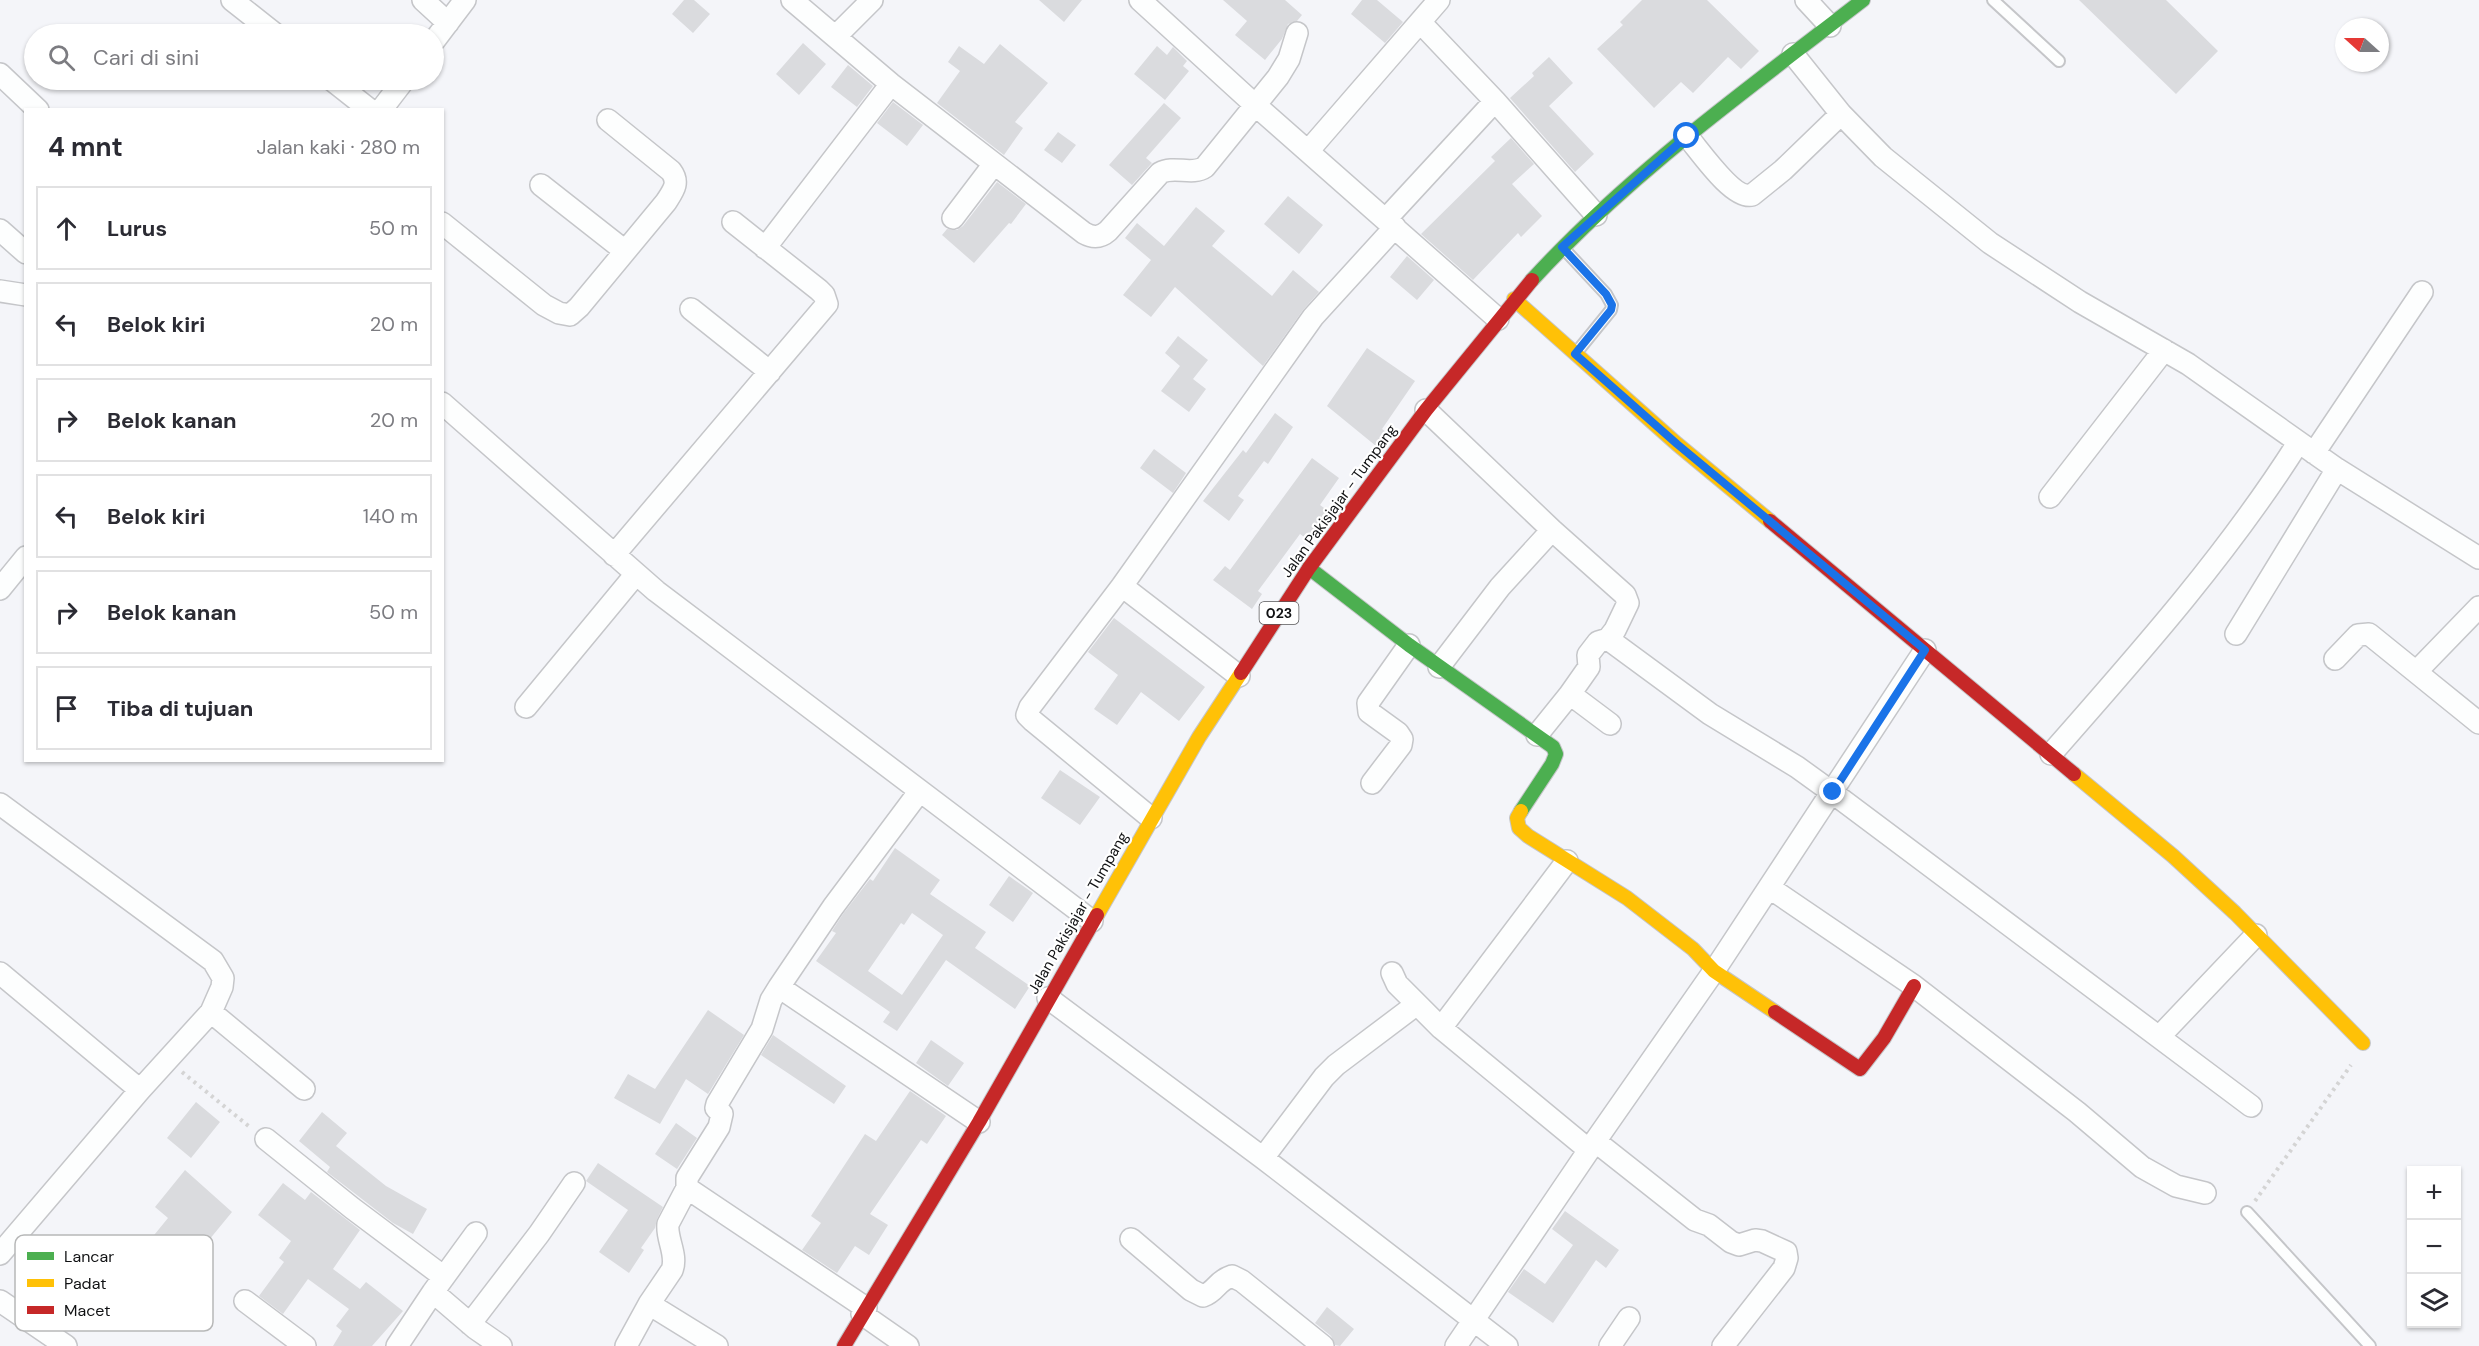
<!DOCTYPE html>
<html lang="id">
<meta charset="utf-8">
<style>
body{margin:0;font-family:"DM Sans",sans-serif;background:#f7f7f7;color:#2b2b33}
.controls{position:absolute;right:18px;bottom:18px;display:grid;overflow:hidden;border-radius:0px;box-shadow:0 2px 4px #0004}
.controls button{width:54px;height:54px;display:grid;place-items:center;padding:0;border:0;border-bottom:2px solid #e1e1e2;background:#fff;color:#2b2b33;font:30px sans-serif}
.compass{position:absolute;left:2335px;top:18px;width:54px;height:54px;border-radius:50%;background:#fff;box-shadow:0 2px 4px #0004;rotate:291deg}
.stop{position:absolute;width:18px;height:18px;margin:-14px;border:4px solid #1a73e8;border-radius:50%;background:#fff}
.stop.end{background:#1a73e8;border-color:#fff;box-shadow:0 2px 6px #0008}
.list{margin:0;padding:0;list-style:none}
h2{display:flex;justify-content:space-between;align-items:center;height:78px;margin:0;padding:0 24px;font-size:26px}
h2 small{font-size:20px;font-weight:400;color:#7c7c81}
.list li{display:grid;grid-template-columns:39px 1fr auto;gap:18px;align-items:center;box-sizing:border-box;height:84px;margin:0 12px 12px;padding:0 12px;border:2px solid #e1e1e2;border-radius:0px}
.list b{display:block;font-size:22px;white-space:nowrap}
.list em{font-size:20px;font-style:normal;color:#7c7c81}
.icon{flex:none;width:33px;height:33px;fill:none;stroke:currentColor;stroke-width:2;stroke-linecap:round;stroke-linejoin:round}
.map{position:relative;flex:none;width:2479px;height:1346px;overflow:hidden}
.search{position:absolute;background:#fff;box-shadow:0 2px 4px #0004;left:24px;top:24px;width:420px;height:66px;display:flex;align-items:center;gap:15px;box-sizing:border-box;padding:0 21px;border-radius:33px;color:#7c7c81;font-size:22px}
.panel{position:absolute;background:#fff;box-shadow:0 2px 4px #0004;left:24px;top:108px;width:420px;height:654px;border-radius:0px}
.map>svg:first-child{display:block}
.building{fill:#dadbde;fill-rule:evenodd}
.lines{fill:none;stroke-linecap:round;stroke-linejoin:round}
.lane-casing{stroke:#c5c6c9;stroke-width:14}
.street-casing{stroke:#c5c6c9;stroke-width:24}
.fast-casing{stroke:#c5c6c9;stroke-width:16}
.slow-casing{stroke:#c5c6c9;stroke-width:16}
.jam-casing{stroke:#c5c6c9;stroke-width:16}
.path{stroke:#d4d4d4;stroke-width:4;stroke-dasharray:3 4.5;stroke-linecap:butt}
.lane{stroke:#fdfefe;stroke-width:10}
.street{stroke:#fdfefe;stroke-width:21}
.fast{stroke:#4caf50;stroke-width:14}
.slow{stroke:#ffc107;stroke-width:14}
.jam{stroke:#c62828;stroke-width:14}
.route{stroke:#1a73e8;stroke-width:8}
.labels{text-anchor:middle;stroke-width:4.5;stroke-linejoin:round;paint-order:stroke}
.shield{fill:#fff;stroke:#58585a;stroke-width:1.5}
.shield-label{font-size:14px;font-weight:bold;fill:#101113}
.street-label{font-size:15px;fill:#101113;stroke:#fff}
.key{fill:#fff;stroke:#b7b8b8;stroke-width:1.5}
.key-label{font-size:16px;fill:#101113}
</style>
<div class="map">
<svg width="2479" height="1346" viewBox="0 0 2479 1346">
<rect width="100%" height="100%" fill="#f4f5f9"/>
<path class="building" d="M684,0H694L710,14L693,33L672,14Z
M1039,0H1082L1064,22Z
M1223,0H1285L1302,15L1297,21L1288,24L1282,39L1265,60L1235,35L1247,21Z
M1362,0H1377L1403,22L1385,43L1351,14Z
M1642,0H1707L1759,51L1741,69L1728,57L1693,93L1681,82L1654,108L1597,49L1623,25L1620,22Z
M2079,0H2166L2218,51L2176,94Z
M803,43L826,64L799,95L776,74Z
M1000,44L1048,83L1015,122L1023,128L1004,155L937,103L960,71L948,62L959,46L984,64Z
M1157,46L1167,55L1173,47L1187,61L1183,66L1189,71L1165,100L1134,74Z
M1549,57L1573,83L1549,106L1594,154L1575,172L1510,98L1534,76L1532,73Z
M848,65L873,86L857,107L831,87Z
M893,102L923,125L907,146L877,123Z
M1164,103L1181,118L1146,158L1152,163L1132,185L1109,165Z
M1058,132L1076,145L1062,163L1044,150Z
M1511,138L1534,164L1512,184L1542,216L1521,237L1518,233L1473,280L1421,234L1495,161L1491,157Z
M997,182L1026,204L1011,224L1009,223L974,263L942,235L947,229L957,230L963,226Z
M1288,196L1323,225L1299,254L1264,224Z
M1196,207L1225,231L1212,246L1272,296L1293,270L1319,292L1303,310L1263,366L1175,287L1151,317L1123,295L1151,260L1125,238L1137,223L1164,246Z
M1407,256L1434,280L1417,300L1390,277Z
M1178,336L1208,360L1193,379L1206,389L1189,412L1161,391L1180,366L1165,353Z
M1367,348L1415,381L1382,429L1386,432L1376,446L1327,406Z
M1275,413L1293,427L1268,464L1264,461L1238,496L1244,500L1229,521L1203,501L1243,450L1246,453Z
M1154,449L1186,473L1173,493L1140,468Z
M1312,458L1339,478L1320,505L1328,511L1307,539L1300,534L1258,591L1262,594L1252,609L1213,580L1225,566L1230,570Z
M1114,618L1205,687L1179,721L1141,692L1117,725L1094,709L1118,675L1088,652Z
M1060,770L1100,797L1080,825L1041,798Z
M895,848L940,880L930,894L986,932L975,948L1030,986L1015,1009L946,960L897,1031L883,1022L890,1012L816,961L836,933L832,931L843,914L870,879L873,881ZM912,913L943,935L902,995L868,971L901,923L904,925Z
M1009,876L1033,893L1013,922L989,905Z
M708,1010L744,1035L708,1094L686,1079L660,1124L614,1098L628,1074L655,1089Z
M773,1035L846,1086L834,1104L761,1055Z
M931,1040L964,1063L948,1086L916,1063Z
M910,1091L946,1116L927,1144L921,1140L870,1214L888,1225L869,1255L855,1246L837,1273L802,1250L821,1223L811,1216L865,1134L876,1141Z
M196,1102L220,1122L191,1158L167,1138Z
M322,1112L347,1133L336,1146L386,1186L427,1209L413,1234L393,1223L327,1172L330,1167L299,1141Z
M676,1123L697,1138L677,1169L655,1154Z
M598,1163L663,1207L657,1219L655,1228L641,1248L644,1250L629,1273L599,1252L628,1210L586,1181Z
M185,1170L232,1212L163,1296L128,1267L168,1218L155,1207Z
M283,1183L305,1200L311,1192L360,1230L333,1269L360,1289L366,1282L403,1311L372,1346H333L342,1331L336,1326L349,1309L308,1279L283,1314L259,1296L284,1262L279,1258L291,1241L258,1215Z
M1565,1211L1619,1250L1606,1268L1596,1260L1553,1323L1508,1292L1524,1269L1545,1284L1573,1245L1552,1229Z
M1327,1307L1354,1329L1340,1346L1335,1345L1331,1336L1315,1323Z"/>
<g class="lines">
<defs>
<path id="lane" d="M1993,0L2059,61
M1564,249L1606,294L1612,305L1611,310L1576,353
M2247,1212L2370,1346"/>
<path id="street" d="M232,0L275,34
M423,0L448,23
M792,0L891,84L1084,233C1093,238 1100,238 1108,231L1160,173C1174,165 1192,176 1205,167L1278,77L1289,59L1297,33
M1140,0L1254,104L1498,319
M1806,0L1830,26
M1420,22L1495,101L1596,215
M836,36L872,0
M434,41L465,0
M1793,54L1841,114L1883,157L1990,243L2080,302L2188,364L2337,469L2479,558
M0,74L38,110
M332,80L370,110
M381,110L404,80
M1687,136C1700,151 1733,200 1752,195L1783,170L1841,114
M1309,150L1439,0
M541,185L625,251
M953,218L994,164
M1386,219L1495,101
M442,223L544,305L559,313L570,315L579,307L666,202C673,191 680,183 671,171L608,120
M0,230L26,253
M765,248L891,84
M0,291L26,295
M691,309L770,372
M442,403L656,591L1092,921
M1426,410L1552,530L1625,595L1628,603L1615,630L1608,639L1710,714L1797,767L1833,793L2251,1106
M2314,453L2422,292
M2050,497L2164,350
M614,555L827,304L824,295L819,290L733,222
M1122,586L1239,676
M0,589L26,557
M2236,634L2337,469
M2335,659L2358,635L2369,634L2416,672L2479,607
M1439,667L1500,587L1552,530
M2416,672L2479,723
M1570,694L1589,667L1588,655L1598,642L1608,639
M526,707L636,574
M1537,735L1570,694L1610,724
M2051,754C2139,654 2227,555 2298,443
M1372,783L1401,745L1402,739L1398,733L1369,712L1368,703L1409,645
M0,804L213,961L223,978L222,987L211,1012L140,1090L0,1254
M1151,818L1033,721L1027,715L1030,707L1122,586L1313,317L1395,227
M1770,888L1914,986L2077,1112L2142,1167L2176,1186L2205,1193
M0,973L140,1090
M1392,973L1397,984L1441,1028L1589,1150
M779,987L979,1122
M1048,998L1263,1158L1507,1346
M211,1012L304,1089
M1441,1028L1567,861
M2159,1037L2256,935
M266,1139L352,1208L444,1277
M1595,1141L1695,1220L1709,1225L1731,1242L1739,1245L1755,1240L1762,1241L1786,1252L1787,1258L1784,1268L1723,1346
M1263,1158L1324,1077L1336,1065L1417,1004
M687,1188L866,1308
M1131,1239L1191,1290L1203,1296C1217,1291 1216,1281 1232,1276L1242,1281L1323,1346
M433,1292L475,1328L501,1346
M0,1301L66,1346
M245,1301L305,1346
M649,1304L717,1346
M862,1314L908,1346
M470,1324L539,1234L574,1183
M397,1346L433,1292L476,1233
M626,1346L649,1304L672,1270C678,1255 666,1239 668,1224L687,1188V1178L719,1127L722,1114L716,1108L717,1104L762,1029L771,1000L779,987L833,907L919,792
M1456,1346L1589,1150L1714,971L1925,650
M1610,1346L1629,1318"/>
<path id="fast" d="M1532,280C1630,173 1749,88 1863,0
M1309,568L1409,645L1553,747L1556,754L1552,764L1521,811"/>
<path id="slow" d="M1514,299L1677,444L1770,521
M2074,774L2173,856L2235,913L2363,1043
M1521,811L1517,818L1519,828L1528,836L1627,898L1693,949L1714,971L1775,1012
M1097,915L1199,737L1241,673"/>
<path id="jam" d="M1770,521L2074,774
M1241,673L1309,568L1426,410L1532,280
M1775,1012L1860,1069L1884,1038L1914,986
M844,1346L979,1122L1097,915"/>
</defs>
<use href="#lane" class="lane-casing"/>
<use href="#street" class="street-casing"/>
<use href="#fast" class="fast-casing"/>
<use href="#slow" class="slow-casing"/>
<use href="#jam" class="jam-casing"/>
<path class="path" d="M182,1072L251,1128
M2255,1201L2351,1065"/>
<use href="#lane" class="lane"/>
<use href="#street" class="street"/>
<use href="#fast" class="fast"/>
<use href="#slow" class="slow"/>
<use href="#jam" class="jam"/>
</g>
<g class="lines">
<path class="route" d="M1687,136L1562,247L1606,294L1612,305L1611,310L1575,354L1677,444L1925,650L1833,792"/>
</g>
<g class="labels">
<rect class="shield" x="1259.5" y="602" width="39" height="22" rx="4.5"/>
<g class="shield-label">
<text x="1279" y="618">023</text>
</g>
<g class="street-label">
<text transform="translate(1339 501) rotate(-54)" y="5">Jalan Pakisjajar - Tumpang</text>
<text transform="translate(1078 913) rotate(-60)" y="5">Jalan Pakisjajar - Tumpang</text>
</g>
</g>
<rect x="15" y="1235" width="198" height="96" rx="9" class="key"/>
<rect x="27" y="1252" width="27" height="8" fill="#4caf50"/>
<rect x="27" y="1279" width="27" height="8" fill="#ffc107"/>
<rect x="27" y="1306" width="27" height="8" fill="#c62828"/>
<g class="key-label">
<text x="64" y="1262">Lancar</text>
<text x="64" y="1289">Padat</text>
<text x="64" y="1316">Macet</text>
</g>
</svg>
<div class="controls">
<button>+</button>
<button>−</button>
<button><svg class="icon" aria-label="layers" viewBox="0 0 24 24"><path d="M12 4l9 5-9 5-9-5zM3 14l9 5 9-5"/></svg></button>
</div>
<svg class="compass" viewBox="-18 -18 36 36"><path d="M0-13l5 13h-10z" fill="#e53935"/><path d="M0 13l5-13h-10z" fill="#7c7c81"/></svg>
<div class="stop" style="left:1687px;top:136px"></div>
<div class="stop end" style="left:1833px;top:792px"></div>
<div class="search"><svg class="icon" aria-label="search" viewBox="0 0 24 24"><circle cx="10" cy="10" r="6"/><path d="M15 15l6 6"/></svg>Cari di sini</div>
<section class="panel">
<h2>4 mnt<small>Jalan kaki · 280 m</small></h2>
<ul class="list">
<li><svg class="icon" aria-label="ahead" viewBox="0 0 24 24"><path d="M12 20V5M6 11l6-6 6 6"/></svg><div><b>Lurus</b></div><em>50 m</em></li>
<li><svg class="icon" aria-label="left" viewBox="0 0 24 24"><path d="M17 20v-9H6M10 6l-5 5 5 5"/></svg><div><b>Belok kiri</b></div><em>20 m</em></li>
<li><svg class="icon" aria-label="right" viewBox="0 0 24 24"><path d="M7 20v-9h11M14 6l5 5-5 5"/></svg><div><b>Belok kanan</b></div><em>20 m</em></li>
<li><svg class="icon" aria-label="left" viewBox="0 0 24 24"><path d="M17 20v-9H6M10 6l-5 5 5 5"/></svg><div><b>Belok kiri</b></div><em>140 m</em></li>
<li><svg class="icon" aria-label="right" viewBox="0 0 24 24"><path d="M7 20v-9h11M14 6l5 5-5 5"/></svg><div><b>Belok kanan</b></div><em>50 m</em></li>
<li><svg class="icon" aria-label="arrive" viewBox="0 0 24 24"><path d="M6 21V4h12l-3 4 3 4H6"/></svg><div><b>Tiba di tujuan</b></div></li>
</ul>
</section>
</div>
